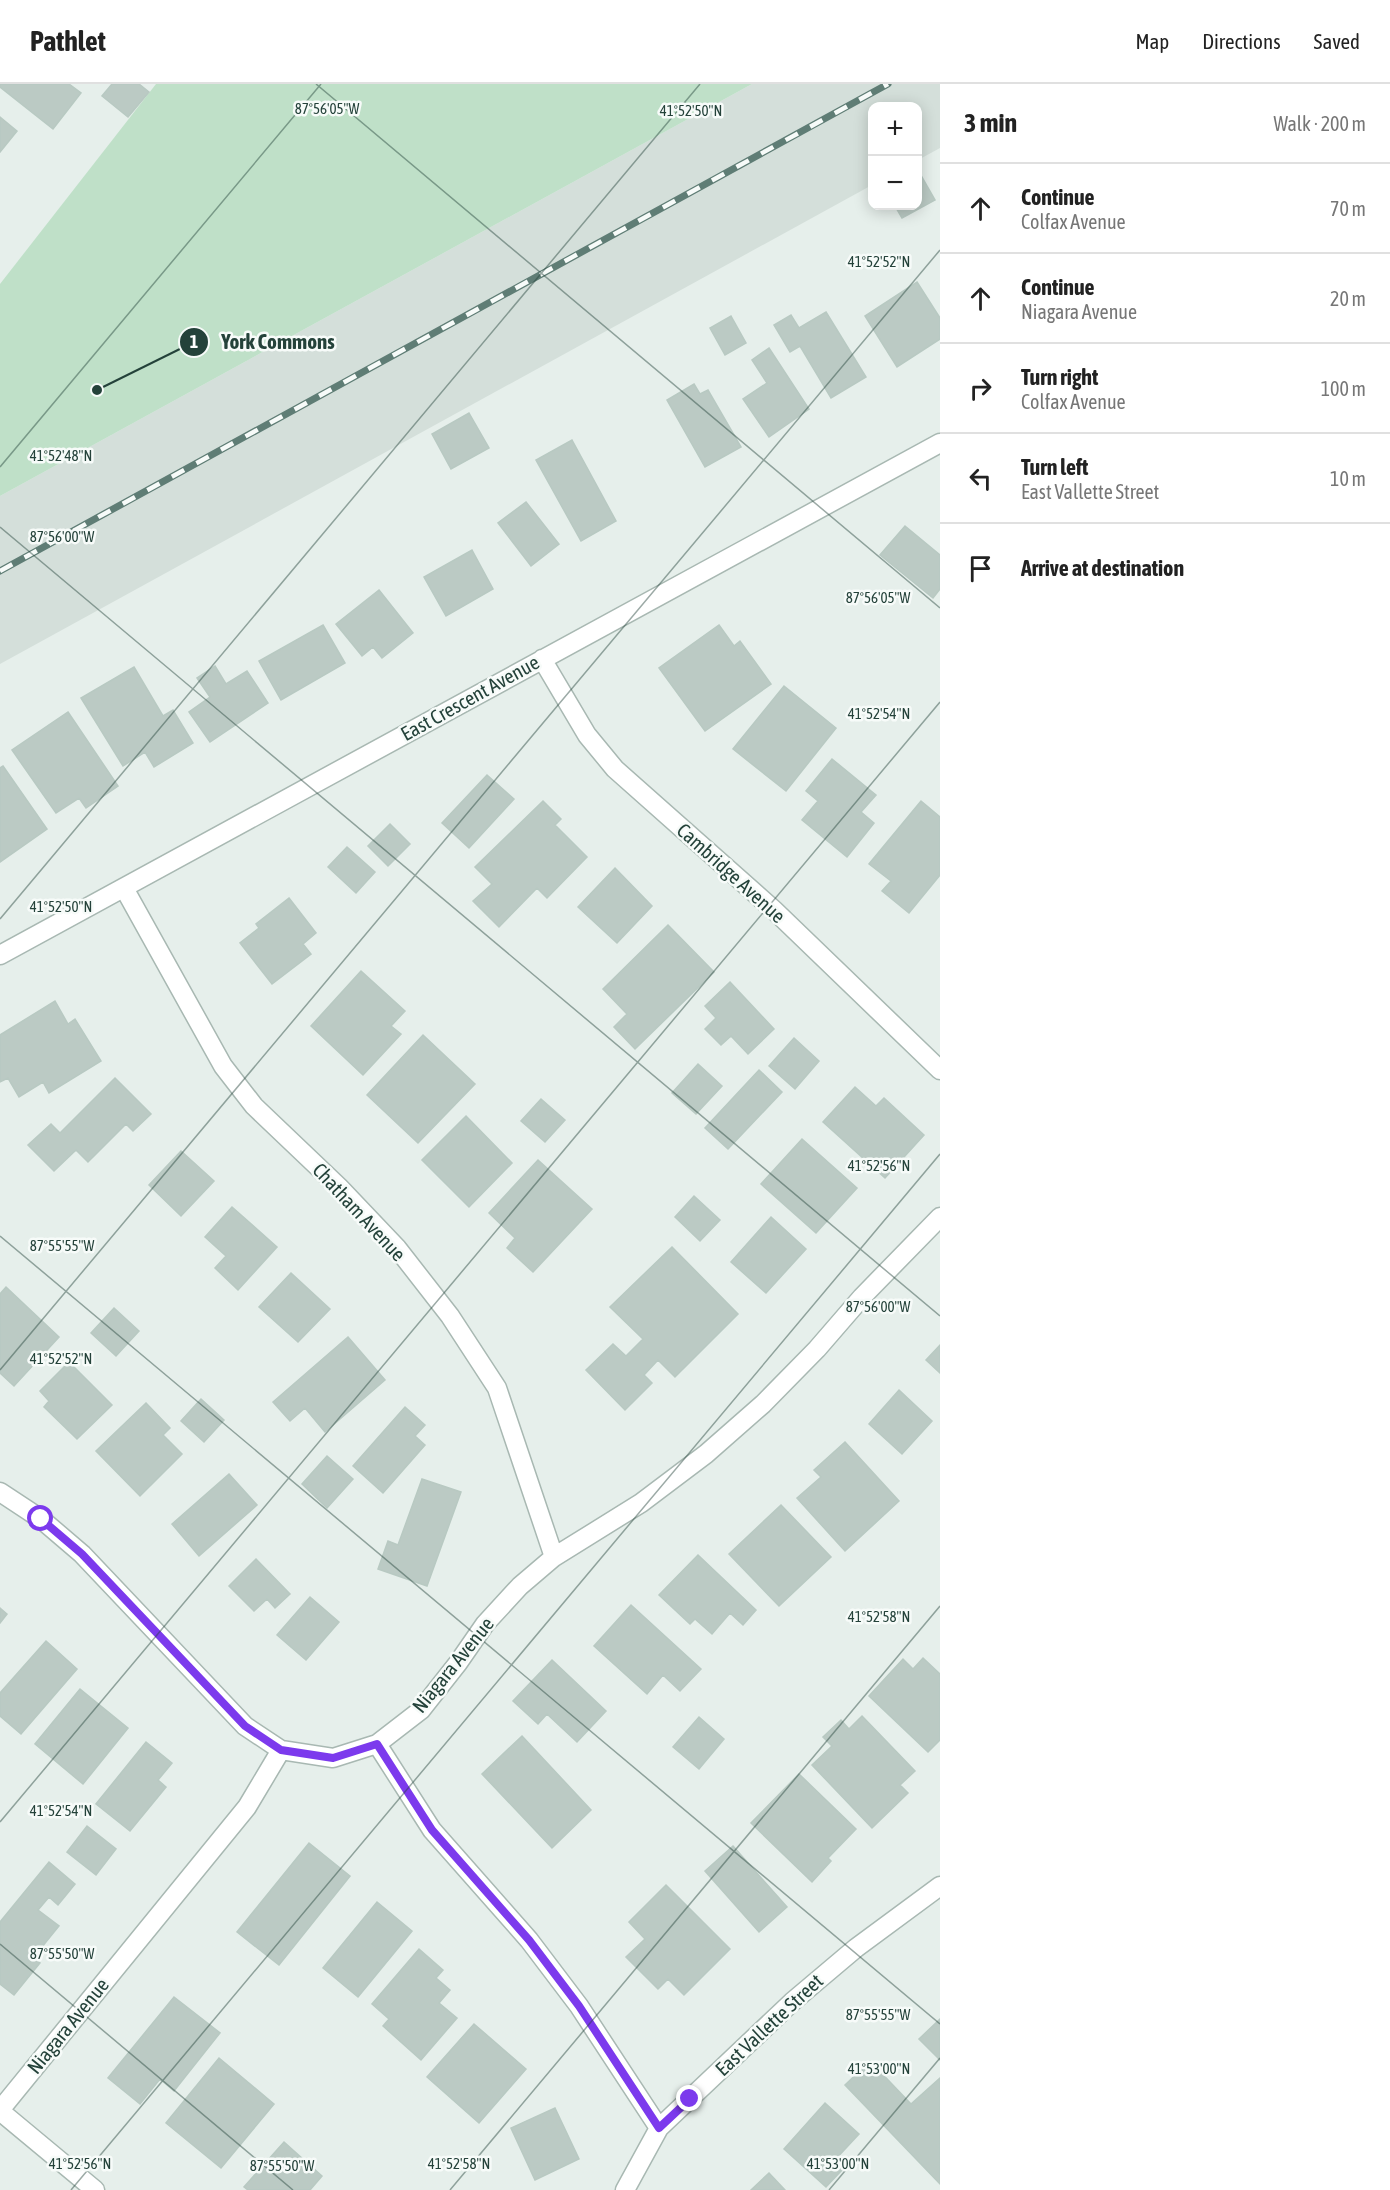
<!DOCTYPE html>
<meta charset="utf-8">
<style>
body{margin:0;font-family:"Asap Condensed",sans-serif;background:#f6f6f6;color:#222}
.controls{position:absolute;right:18px;top:18px;display:grid;overflow:hidden;border-radius:12px;box-shadow:0 3px 15px #0003}
.controls button{width:54px;height:54px;display:grid;place-items:center;padding:0;border:0;border-bottom:2px solid #e0e0e0;background:#fff;color:#222;font:30px sans-serif}
.stop{position:absolute;width:18px;height:18px;margin:-14px;border:4px solid #7c3aed;border-radius:50%;background:#fff}
.stop.end{background:#7c3aed;border-color:#fff;box-shadow:0 2px 6px #0008}
.list{margin:0;padding:0;list-style:none}
h2{display:flex;justify-content:space-between;align-items:center;height:78px;margin:0;padding:0 24px;font-size:26px}
h2 small{font-size:20px;font-weight:400;color:#767676}
.list li{display:grid;grid-template-columns:39px 1fr auto;gap:18px;align-items:center;box-sizing:border-box;height:90px;padding:0 24px;border-top:2px solid #e0e0e0}
.list b{display:block;font-size:22px;white-space:nowrap}
.list p{margin:0;font-size:20px;white-space:nowrap;color:#767676}
.list em{font-size:20px;font-style:normal;color:#767676}
.icon{flex:none;width:33px;height:33px;fill:none;stroke:currentColor;stroke-width:2;stroke-linecap:round;stroke-linejoin:round}
.map{position:relative;flex:none;width:940px;height:2106px;overflow:hidden}
header{display:flex;align-items:center;gap:36px;box-sizing:border-box;height:84px;padding:0 30px;background:#fff;border-bottom:2px solid #e0e0e0}
header strong{font-size:28px}
nav{display:flex;gap:33px;margin-inline-start:auto;font-size:21px}
main{display:flex}
aside{flex:1;background:#fff}
.map>svg:first-child{display:block}
.built{fill:#d4dfda}
.green{fill:#bfe0c8}
.building{fill:#bbcac4;stroke:#b8c9c2;stroke-width:1.5}
.lines{fill:none;stroke-linecap:round;stroke-linejoin:round}
.street-casing{stroke:#a8b8b2;stroke-width:21}
.street{stroke:#fff;stroke-width:18}
.rail-casing{stroke:#5f7d75;stroke-width:7}
.rail{stroke:#f7fbf9;stroke-width:4.5;stroke-dasharray:14;stroke-linecap:butt}
.route{stroke:#7c3aed;stroke-width:8}
.ticks{fill:none;stroke:#24423a;stroke-width:1.5;stroke-opacity:0.45}
.labels{text-anchor:middle;stroke-width:5;stroke-linejoin:round;paint-order:stroke}
.street-label{font-size:20px;fill:#24423a;stroke:#f7fbf9}
.ticks-label{font-size:15px;text-anchor:middle;fill:#24423a;stroke:#f7fbf9;stroke-width:5;stroke-linejoin:round;paint-order:stroke}
.leader{fill:none;stroke:#24423a;stroke-width:2}
.callout-dot{fill:#24423a;stroke:#f7fbf9;stroke-width:2}
.mark-label{font-size:18px;text-anchor:middle;font-weight:bold;fill:#fff}
.callout-label{font-size:21px;text-anchor:middle;font-weight:bold;fill:#24423a;stroke:#f7fbf9;stroke-width:5;stroke-linejoin:round;paint-order:stroke}
</style>
<header>
<strong>Pathlet</strong>
<nav><a>Map</a><a>Directions</a><a>Saved</a></nav>
</header>
<main>
<div class="map">
<svg width="940" height="2106" viewBox="0 0 940 2106">
<rect width="100%" height="100%" fill="#e6efeb"/>
<path class="built" d="M752,0H940V64L918,76V22H872V101L0,580V412Z"/>
<path class="green" d="M156,0H752L0,412V200Z"/>
<path class="building" d="M0,0H69L81,9L53,45L0,3Z
M112,0H139L149,8L128,33L102,12Z
M0,33L17,47L0,68Z
M918,86L935,116L902,134L895,122H918Z
M917,198L940,234V255L897,283L865,232Z
M826,228L866,293L831,314L800,262L790,268L774,241L791,231L799,244Z
M731,232L746,259L725,271L710,244Z
M769,264L809,325L769,353L743,315L767,299L752,276Z
M694,300L700,310L708,306L741,363L705,383L667,316Z
M469,329L489,364L451,385L432,350Z
M572,356L616,437L581,457L536,376Z
M526,418L559,460L531,482L498,439Z
M905,442L940,471V505L933,514L880,471Z
M472,466L493,505L446,532L424,493Z
M379,506L413,549L382,574L373,563L362,572L336,540Z
M323,541L345,579L281,616L259,577Z
M719,541L734,562L740,557L771,600L705,647L659,584Z
M215,582L226,600L247,587L268,619L210,658L189,628L210,613L197,594Z
M134,583L163,632L173,626L193,659L154,683L145,668L123,682L81,614Z
M784,602L836,644L786,707L733,665Z
M68,628L118,702L86,724L79,714L56,729L12,666Z
M832,675L876,711L861,728L874,739L847,773L802,736L818,717L806,707Z
M3,682L47,745L0,778V684Z
M487,691L514,715L469,764L442,739Z
M543,717L561,735L555,741L587,773L547,814L537,804L499,843L473,817L492,800L475,783Z
M921,717L940,733V791L909,829L882,807L891,797L869,780Z
M390,740L410,760L388,782L368,762Z
M347,763L375,788L356,809L328,783Z
M615,784L652,822L617,859L578,823Z
M289,814L316,849L303,860L311,870L272,900L240,859L259,844L256,840Z
M668,841L714,888L635,965L614,943L627,930L603,905Z
M361,887L405,927L391,942L401,950L363,991L311,942Z
M730,898L774,945L748,970L731,952L721,961L705,945L716,934L705,922Z
M55,917L68,940L75,935L101,977L49,1009L43,998L19,1013L8,994L0,998V951Z
M423,951L475,1000L418,1059L367,1011Z
M794,954L819,977L795,1005L769,982Z
M698,980L722,1002L696,1030L672,1009Z
M759,986L782,1008L728,1065L705,1044Z
M115,994L151,1030L133,1047L126,1040L88,1078L76,1066L54,1087L28,1061L51,1040L60,1049Z
M855,1003L876,1022L884,1014L924,1051L885,1094L823,1038Z
M541,1015L565,1036L545,1058L521,1037Z
M466,1032L512,1079L469,1123L422,1076Z
M802,1055L857,1104L816,1149L761,1100Z
M181,1067L214,1097L181,1132L149,1101Z
M538,1076L592,1125L533,1188L507,1164L515,1154L489,1129Z
M694,1112L720,1136L700,1157L675,1133Z
M232,1123L277,1163L238,1206L215,1184L226,1172L205,1153Z
M771,1133L806,1165L766,1209L731,1178Z
M672,1163L738,1230L675,1293L658,1276L644,1291L652,1299L625,1326L586,1286L613,1260L626,1272L643,1255L610,1223Z
M291,1189L330,1225L298,1258L259,1223Z
M6,1203L59,1253L14,1302L0,1289V1210Z
M114,1224L139,1247L116,1272L91,1249Z
M348,1253L385,1296L325,1348L305,1324L290,1337L273,1318Z
M940,1261V1289L926,1276Z
M69,1278L112,1321L77,1355L44,1323L49,1317L40,1307Z
M899,1306L932,1337L902,1370L869,1340Z
M201,1315L224,1336L204,1358L181,1337Z
M146,1319L170,1344L163,1351L182,1370L140,1412L96,1367Z
M405,1323L425,1341L415,1352L425,1361L383,1409L353,1382Z
M845,1358L899,1417L845,1467L797,1414L821,1393L814,1386Z
M327,1372L353,1395L327,1424L302,1400Z
M229,1390L257,1421L199,1472L172,1440Z
M422,1395L461,1408L427,1502L378,1485L388,1457L398,1461Z
M781,1421L831,1473L779,1522L729,1470Z
M698,1471L756,1526L743,1541L730,1529L712,1550L695,1535L690,1540L659,1511Z
M256,1475L290,1510L275,1524L267,1515L254,1527L229,1502Z
M310,1513L339,1538L306,1576L277,1551Z
M631,1521L701,1585L680,1607L663,1591L647,1610L594,1562Z
M0,1524L7,1530L0,1539Z
M46,1557L77,1585L21,1650L0,1632V1609Z
M923,1574L940,1590V1656L928,1668L869,1612L903,1575L913,1585Z
M552,1576L606,1627L577,1658L547,1630L538,1640L513,1617Z
M80,1605L128,1644L83,1700L35,1660Z
M862,1632L915,1687L900,1701L908,1709L872,1744L812,1681L832,1662L823,1653L841,1636L849,1645Z
M699,1633L724,1655L699,1685L673,1663Z
M522,1652L591,1726L552,1764L482,1690Z
M146,1658L172,1679L158,1696L166,1703L130,1747L96,1720Z
M799,1690L856,1745L828,1774L831,1777L812,1798L751,1739Z
M87,1742L116,1765L96,1791L67,1768Z
M309,1759L350,1792L279,1881L237,1848Z
M733,1762L787,1823L759,1848L705,1787Z
M49,1778L75,1800L58,1821L49,1813L38,1826L59,1842L33,1874L40,1879L14,1911L0,1900V1838Z
M666,1801L730,1865L684,1911L668,1895L658,1905L626,1873L645,1855L629,1838Z
M377,1818L412,1847L358,1913L323,1884Z
M419,1865L443,1886L436,1894L450,1906L439,1919L457,1934L421,1976L383,1942L389,1935L372,1920Z
M174,1913L220,1949L174,2007L160,1995L140,2020L108,1994Z
M940,1935V1976L919,1955Z
M474,1940L526,1985L479,2039L427,1993Z
M219,1974L274,2020L221,2084L166,2039Z
M870,1977L911,2020L940,1994V2100L845,2001Z
M825,2019L859,2050L833,2078L842,2086L826,2103L784,2065Z
M555,2024L579,2075L535,2096L511,2044Z
M284,2058L322,2092L310,2106H248L244,2103Z
M769,2089L785,2106H751Z"/>
<g class="lines">
<defs>
<path id="street" d="M542,575L587,651L615,685L774,826L940,986
M124,804L223,982L254,1022L339,1103L397,1164L450,1232L497,1304L554,1473
M0,871L940,359
M0,1408L41,1435L82,1470L245,1642L281,1666L333,1674L377,1660L421,1626L458,1579L485,1540L520,1502L554,1473L641,1419L706,1370L763,1320L817,1265L862,1213L940,1133
M377,1660L432,1746L529,1856L579,1922L659,2044
M0,2026L247,1723L281,1666
M0,2027L95,2106
M625,2106L659,2044L792,1918L856,1864L940,1802"/>
</defs>
<use href="#street" class="street-casing"/>
<use href="#street" class="street"/>
<defs>
<path id="rail" d="M0,487L888,0"/>
</defs>
<use href="#rail" class="rail-casing"/>
<use href="#rail" class="rail"/>
</g>
<g class="lines">
<path class="route" d="M41,1435L82,1470L245,1642L281,1666L333,1674L377,1660L432,1746L529,1856L579,1922L659,2044L690,2015"/>
</g>
<path class="ticks" d="M316,0L940,524M0,383L321,0M0,443L940,1232M0,835L700,0M0,1152L940,1940M0,1286L940,166M0,1738L940,618M0,1860L293,2106M71,2106L940,1070M450,2106L940,1522M829,2106L940,1974"/>
<g class="labels">
<g class="street-label">
<text transform="translate(470 614) rotate(-29)" y="7">East Crescent Avenue</text>
<text transform="translate(731 789) rotate(42)" y="7">Cambridge Avenue</text>
<text transform="translate(359 1128) rotate(47)" y="7">Chatham Avenue</text>
<text transform="translate(453 1581) rotate(-51)" y="7">Niagara Avenue</text>
<text transform="translate(769 1941) rotate(-43)" y="7">East Vallette Street</text>
<text transform="translate(68 1942) rotate(-51)" y="7">Niagara Avenue</text>
</g>
</g>
<g class="ticks-label">
<text x="327" y="30">87°56'05"W</text>
<text x="691" y="32">41°52'50"N</text>
<text x="879" y="183">41°52'52"N</text>
<text x="61" y="377">41°52'48"N</text>
<text x="62" y="458">87°56'00"W</text>
<text x="878" y="519">87°56'05"W</text>
<text x="879" y="635">41°52'54"N</text>
<text x="61" y="828">41°52'50"N</text>
<text x="879" y="1087">41°52'56"N</text>
<text x="62" y="1167">87°55'55"W</text>
<text x="878" y="1228">87°56'00"W</text>
<text x="61" y="1280">41°52'52"N</text>
<text x="879" y="1538">41°52'58"N</text>
<text x="61" y="1732">41°52'54"N</text>
<text x="62" y="1875">87°55'50"W</text>
<text x="878" y="1936">87°55'55"W</text>
<text x="879" y="1990">41°53'00"N</text>
<text x="80" y="2085">41°52'56"N</text>
<text x="459" y="2085">41°52'58"N</text>
<text x="838" y="2085">41°53'00"N</text>
<text x="282" y="2087">87°55'50"W</text>
</g>
<path class="leader" d="M97 306L194 258"/>
<g class="callout-dot">
<circle cx="97" cy="306" r="6"/>
<circle cx="194" cy="258" r="15"/>
</g>
<g class="mark-label">
<text x="194" y="264">1</text>
</g>
<g class="callout-label">
<text x="278" y="265">York Commons</text>
</g>
</svg>
<div class="controls">
<button>+</button>
<button>−</button>
</div>
<div class="stop" style="left:41px;top:1435px"></div>
<div class="stop end" style="left:690px;top:2015px"></div>
</div>
<aside>
<h2>3 min<small>Walk · 200 m</small></h2>
<ul class="list">
<li><svg class="icon" aria-label="ahead" viewBox="0 0 24 24"><path d="M12 20V5M6 11l6-6 6 6"/></svg><div><b>Continue</b><p>Colfax Avenue</p></div><em>70 m</em></li>
<li><svg class="icon" aria-label="ahead" viewBox="0 0 24 24"><path d="M12 20V5M6 11l6-6 6 6"/></svg><div><b>Continue</b><p>Niagara Avenue</p></div><em>20 m</em></li>
<li><svg class="icon" aria-label="right" viewBox="0 0 24 24"><path d="M7 20v-9h11M14 6l5 5-5 5"/></svg><div><b>Turn right</b><p>Colfax Avenue</p></div><em>100 m</em></li>
<li><svg class="icon" aria-label="left" viewBox="0 0 24 24"><path d="M17 20v-9H6M10 6l-5 5 5 5"/></svg><div><b>Turn left</b><p>East Vallette Street</p></div><em>10 m</em></li>
<li><svg class="icon" aria-label="arrive" viewBox="0 0 24 24"><path d="M6 21V4h12l-3 4 3 4H6"/></svg><div><b>Arrive at destination</b></div></li>
</ul>
</aside>
</main>
